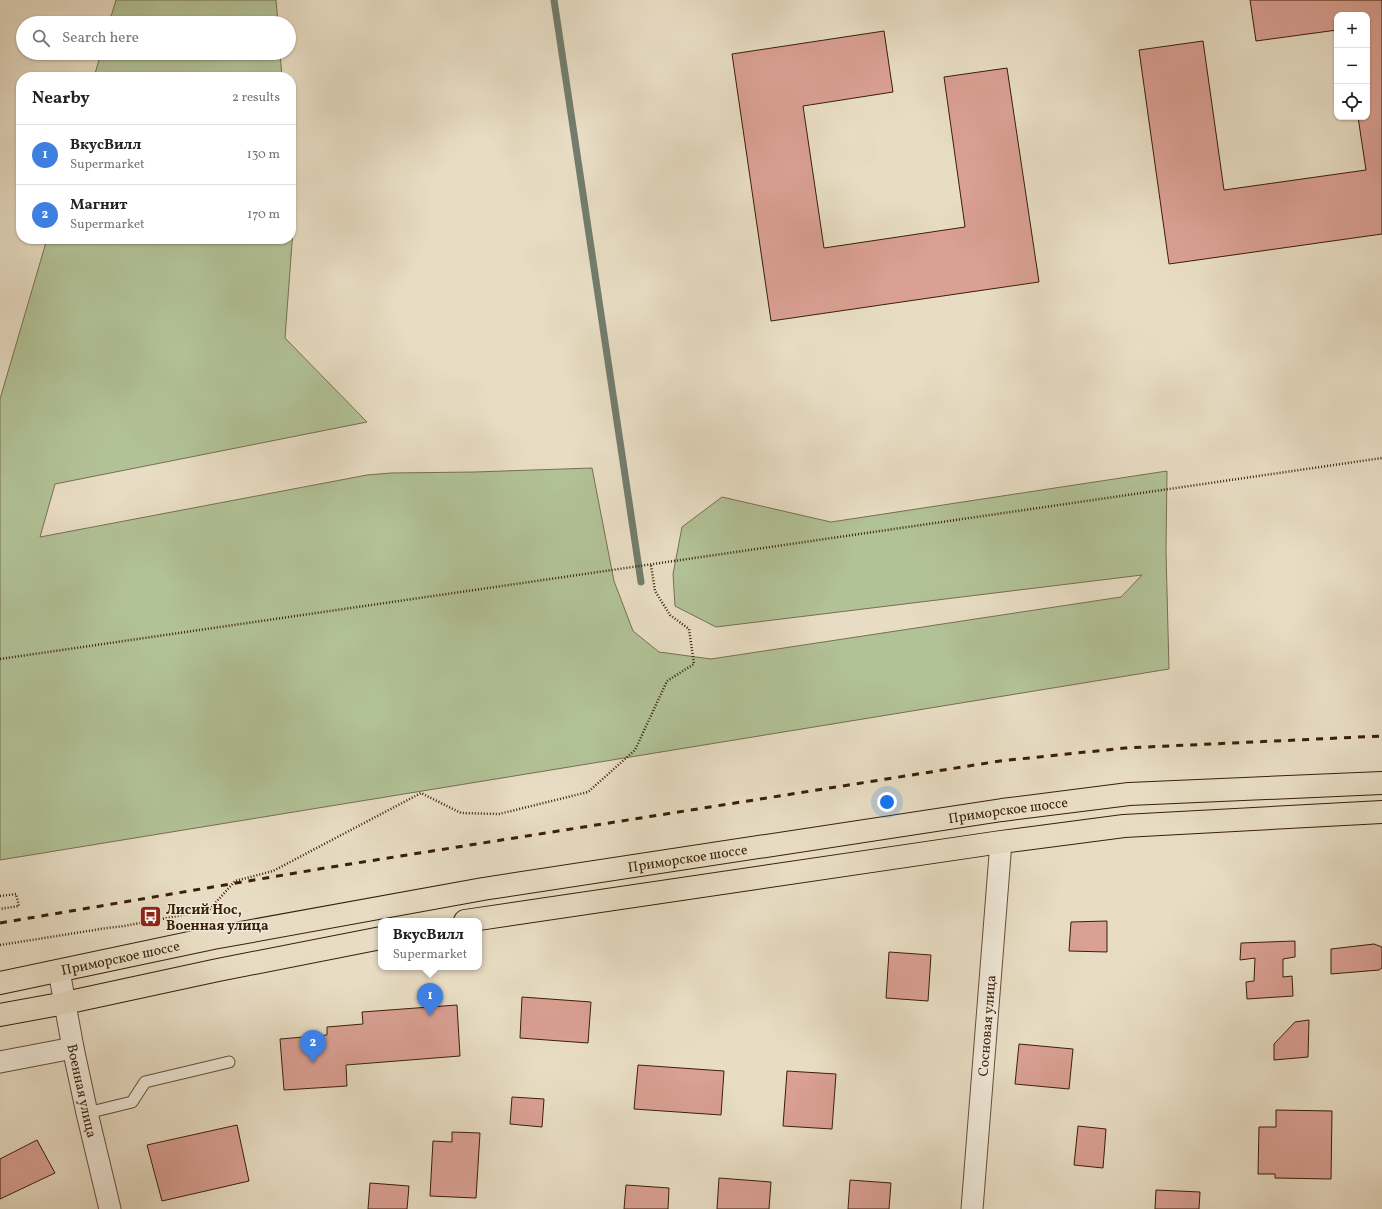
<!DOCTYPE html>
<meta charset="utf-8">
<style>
body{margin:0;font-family:Vollkorn,serif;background:#f6f6f6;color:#222}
.controls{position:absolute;right:12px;top:12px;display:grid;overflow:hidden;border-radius:8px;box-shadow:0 1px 3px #0004}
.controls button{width:36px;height:36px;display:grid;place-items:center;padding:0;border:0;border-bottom:1px solid #e0e0e0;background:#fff;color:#222;font:20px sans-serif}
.you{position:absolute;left:887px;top:802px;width:14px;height:14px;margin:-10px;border:3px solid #fff;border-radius:50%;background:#1a73e8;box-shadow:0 0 0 6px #1a73e833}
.badge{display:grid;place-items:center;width:26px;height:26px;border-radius:50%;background:#b45309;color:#fff;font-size:13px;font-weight:700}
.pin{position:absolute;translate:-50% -33px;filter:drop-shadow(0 1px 2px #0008)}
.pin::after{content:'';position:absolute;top:21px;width:14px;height:12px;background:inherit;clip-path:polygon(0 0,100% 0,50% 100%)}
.popup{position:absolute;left:378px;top:918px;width:104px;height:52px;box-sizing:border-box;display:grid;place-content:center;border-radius:8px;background:#fff;filter:drop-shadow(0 1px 3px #0005);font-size:13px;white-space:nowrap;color:#767676}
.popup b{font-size:15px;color:#222}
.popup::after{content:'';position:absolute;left:50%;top:100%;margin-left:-8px;border:8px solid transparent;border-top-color:#fff}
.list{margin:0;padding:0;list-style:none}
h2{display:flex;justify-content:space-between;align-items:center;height:52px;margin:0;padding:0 16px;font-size:17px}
h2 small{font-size:13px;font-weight:400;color:#767676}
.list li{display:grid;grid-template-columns:26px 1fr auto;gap:12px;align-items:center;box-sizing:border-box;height:60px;padding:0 16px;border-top:1px solid #e0e0e0}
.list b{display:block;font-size:15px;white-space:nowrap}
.list p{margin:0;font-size:13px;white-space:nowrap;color:#767676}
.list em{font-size:13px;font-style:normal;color:#767676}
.icon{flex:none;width:22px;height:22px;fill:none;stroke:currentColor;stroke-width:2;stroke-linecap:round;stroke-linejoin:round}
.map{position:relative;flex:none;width:1382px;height:1209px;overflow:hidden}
.search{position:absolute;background:#fff;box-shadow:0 1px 3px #0004;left:16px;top:16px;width:280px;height:44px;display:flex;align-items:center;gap:10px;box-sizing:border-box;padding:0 14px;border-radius:22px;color:#767676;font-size:15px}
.panel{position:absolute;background:#fff;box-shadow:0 1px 3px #0004;left:16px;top:72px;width:280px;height:172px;border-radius:16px}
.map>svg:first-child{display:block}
.green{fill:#b2c297;stroke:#767050}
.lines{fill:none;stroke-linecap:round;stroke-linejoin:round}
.stream{stroke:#727d6d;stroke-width:7}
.building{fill:#daa093;stroke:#3a1e08}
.lane-casing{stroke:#664e37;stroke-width:13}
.street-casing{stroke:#664e37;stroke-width:23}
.primary-casing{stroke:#3a1e08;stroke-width:24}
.path{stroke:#3a1e08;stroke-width:2.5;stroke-dasharray:1 2;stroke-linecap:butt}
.lane{stroke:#f0e9d9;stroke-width:11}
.street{stroke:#f0e9d9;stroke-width:21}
.primary{stroke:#e8ddc4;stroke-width:22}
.rail{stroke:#3a1e08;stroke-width:3;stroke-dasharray:7 7;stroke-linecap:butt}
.labels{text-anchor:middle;stroke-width:3;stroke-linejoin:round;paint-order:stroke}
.street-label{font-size:14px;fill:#3a1e08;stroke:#f0e9d9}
.poi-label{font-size:14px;font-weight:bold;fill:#3a1e08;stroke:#f0e9d9;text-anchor:start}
</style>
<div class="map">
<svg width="1382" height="1209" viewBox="0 0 1382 1209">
<rect width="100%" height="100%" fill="#e8ddc4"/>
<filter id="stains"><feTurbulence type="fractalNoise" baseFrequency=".005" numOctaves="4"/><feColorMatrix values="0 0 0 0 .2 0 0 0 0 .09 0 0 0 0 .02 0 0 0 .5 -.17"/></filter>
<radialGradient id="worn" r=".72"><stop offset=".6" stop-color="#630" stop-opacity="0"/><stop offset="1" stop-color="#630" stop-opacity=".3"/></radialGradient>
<path class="green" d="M116,0H276L278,23H109Z
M101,53H280L282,77H94Z
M291,203L293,230L285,338L367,422L55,484L40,537L367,475L391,473L475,472L592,468L614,581L633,631L659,652L711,659L1121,597L1142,575L716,627L675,606L673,574L682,527L722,497L831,522L1167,471L1166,552L1169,669L0,860V399L47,239H291Z"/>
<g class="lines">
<path class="stream" d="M554,0L641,582"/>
</g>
<path class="building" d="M1250,0H1382V234L1169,264L1139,50L1203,41L1224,190L1366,170L1358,117H1367V15H1337V30L1256,41Z
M884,31L893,92L803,106L824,248L965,227L944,77L1007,68L1039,282L771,321L732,54Z
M1107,921V952L1069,951L1071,922Z
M1295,941V957L1283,959V977L1292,976L1293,996L1247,999L1246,982L1254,981L1255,958L1240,960L1241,943Z
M1374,944L1382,947V968L1379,970L1331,974V949Z
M889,952L931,955L928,1001L886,998Z
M522,997L591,1002L588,1043L520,1038Z
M457,1005L460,1056L346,1065L347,1086L284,1090L280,1039L327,1035V1027L363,1024L362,1012Z
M1309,1020L1308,1057L1274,1060V1044L1295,1022Z
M1019,1044L1073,1049L1069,1089L1015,1084Z
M638,1065L724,1071L721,1115L634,1109Z
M787,1071L836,1074L832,1129L783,1126Z
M512,1097L544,1099L542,1127L510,1124Z
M1276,1110L1332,1111L1331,1179L1275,1178V1174H1258L1259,1127H1276Z
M237,1125L249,1181L162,1201L147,1145Z
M1078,1126L1106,1129L1103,1168L1074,1165Z
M452,1132L480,1133L476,1198L430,1196L433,1141L452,1142Z
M37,1140L55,1173L0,1199V1159Z
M719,1178L771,1182L769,1209H717Z
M850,1180L891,1183L889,1209H848Z
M370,1183L409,1186L407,1209H368Z
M626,1185L669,1188L668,1209H624Z
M1156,1190L1200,1192L1199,1209H1155Z"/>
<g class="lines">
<defs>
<path id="lane" d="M87,1113L132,1102L145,1082L229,1062"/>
<g id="street">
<path id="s1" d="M59,971L73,1048L87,1113L110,1209"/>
<path d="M0,1062L73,1048"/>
<path id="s2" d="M972,1209L1001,842"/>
</g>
<g id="primary">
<path d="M465,921L1001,842L1124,826L1382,812"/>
<path id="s3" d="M0,983L213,938L483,889L1002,810L1129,794L1382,783"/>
<path d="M0,1015L65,1003L218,970L381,938"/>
</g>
</defs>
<use href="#lane" class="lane-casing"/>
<use href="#street" class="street-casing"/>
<use href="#primary" class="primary-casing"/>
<path class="path" d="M0,659L1382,458
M0,896L16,894L19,906L0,909
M0,945L107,928L124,926L209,910L235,881L273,871L421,793L461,813L499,814L588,792L635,750L667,681L694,664L689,629L670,615L655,591L651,565"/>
<use href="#lane" class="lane"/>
<use href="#street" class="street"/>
<use href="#primary" class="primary"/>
<path class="rail" d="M0,923L325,868L1000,761L1125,748L1382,736"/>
</g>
<defs>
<symbol id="bus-square" viewBox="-11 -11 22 22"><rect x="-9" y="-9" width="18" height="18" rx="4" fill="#8f2418" stroke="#f0e9d9"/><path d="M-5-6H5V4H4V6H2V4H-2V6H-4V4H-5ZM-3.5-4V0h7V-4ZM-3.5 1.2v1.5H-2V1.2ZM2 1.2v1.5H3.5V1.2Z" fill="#fff"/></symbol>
</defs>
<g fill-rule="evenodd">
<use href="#bus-square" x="138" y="904" width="25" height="25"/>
</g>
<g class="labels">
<g class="street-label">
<text dy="5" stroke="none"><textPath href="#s3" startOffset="1023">Приморское шоссе</textPath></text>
<text dy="5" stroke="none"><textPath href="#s3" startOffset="699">Приморское шоссе</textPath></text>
<text dy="5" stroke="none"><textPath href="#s3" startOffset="123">Приморское шоссе</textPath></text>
<text dy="5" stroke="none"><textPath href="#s2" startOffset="184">Сосновая улица</textPath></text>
<text dy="5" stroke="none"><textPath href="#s1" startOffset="122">Военная улица</textPath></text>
</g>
<g class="poi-label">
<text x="166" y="914">Лисий Нос,<tspan x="166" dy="16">Военная улица</tspan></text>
</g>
</g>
<rect width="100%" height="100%" filter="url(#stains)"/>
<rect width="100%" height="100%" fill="url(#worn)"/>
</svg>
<div class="controls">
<button>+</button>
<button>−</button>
<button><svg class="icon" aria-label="locate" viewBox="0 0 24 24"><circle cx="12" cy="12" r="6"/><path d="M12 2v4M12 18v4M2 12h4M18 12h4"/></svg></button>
</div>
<div class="you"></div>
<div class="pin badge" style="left:430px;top:1016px;background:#3f7fe0">1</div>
<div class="popup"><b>ВкусВилл</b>Supermarket</div>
<div class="pin badge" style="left:313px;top:1063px;background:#3f7fe0">2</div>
<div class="search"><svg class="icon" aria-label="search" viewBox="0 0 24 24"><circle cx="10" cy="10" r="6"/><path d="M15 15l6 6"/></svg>Search here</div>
<section class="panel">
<h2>Nearby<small>2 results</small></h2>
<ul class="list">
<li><span class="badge" style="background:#3f7fe0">1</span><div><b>ВкусВилл</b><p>Supermarket</p></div><em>130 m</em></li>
<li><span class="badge" style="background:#3f7fe0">2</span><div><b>Магнит</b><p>Supermarket</p></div><em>170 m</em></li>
</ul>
</section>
</div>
